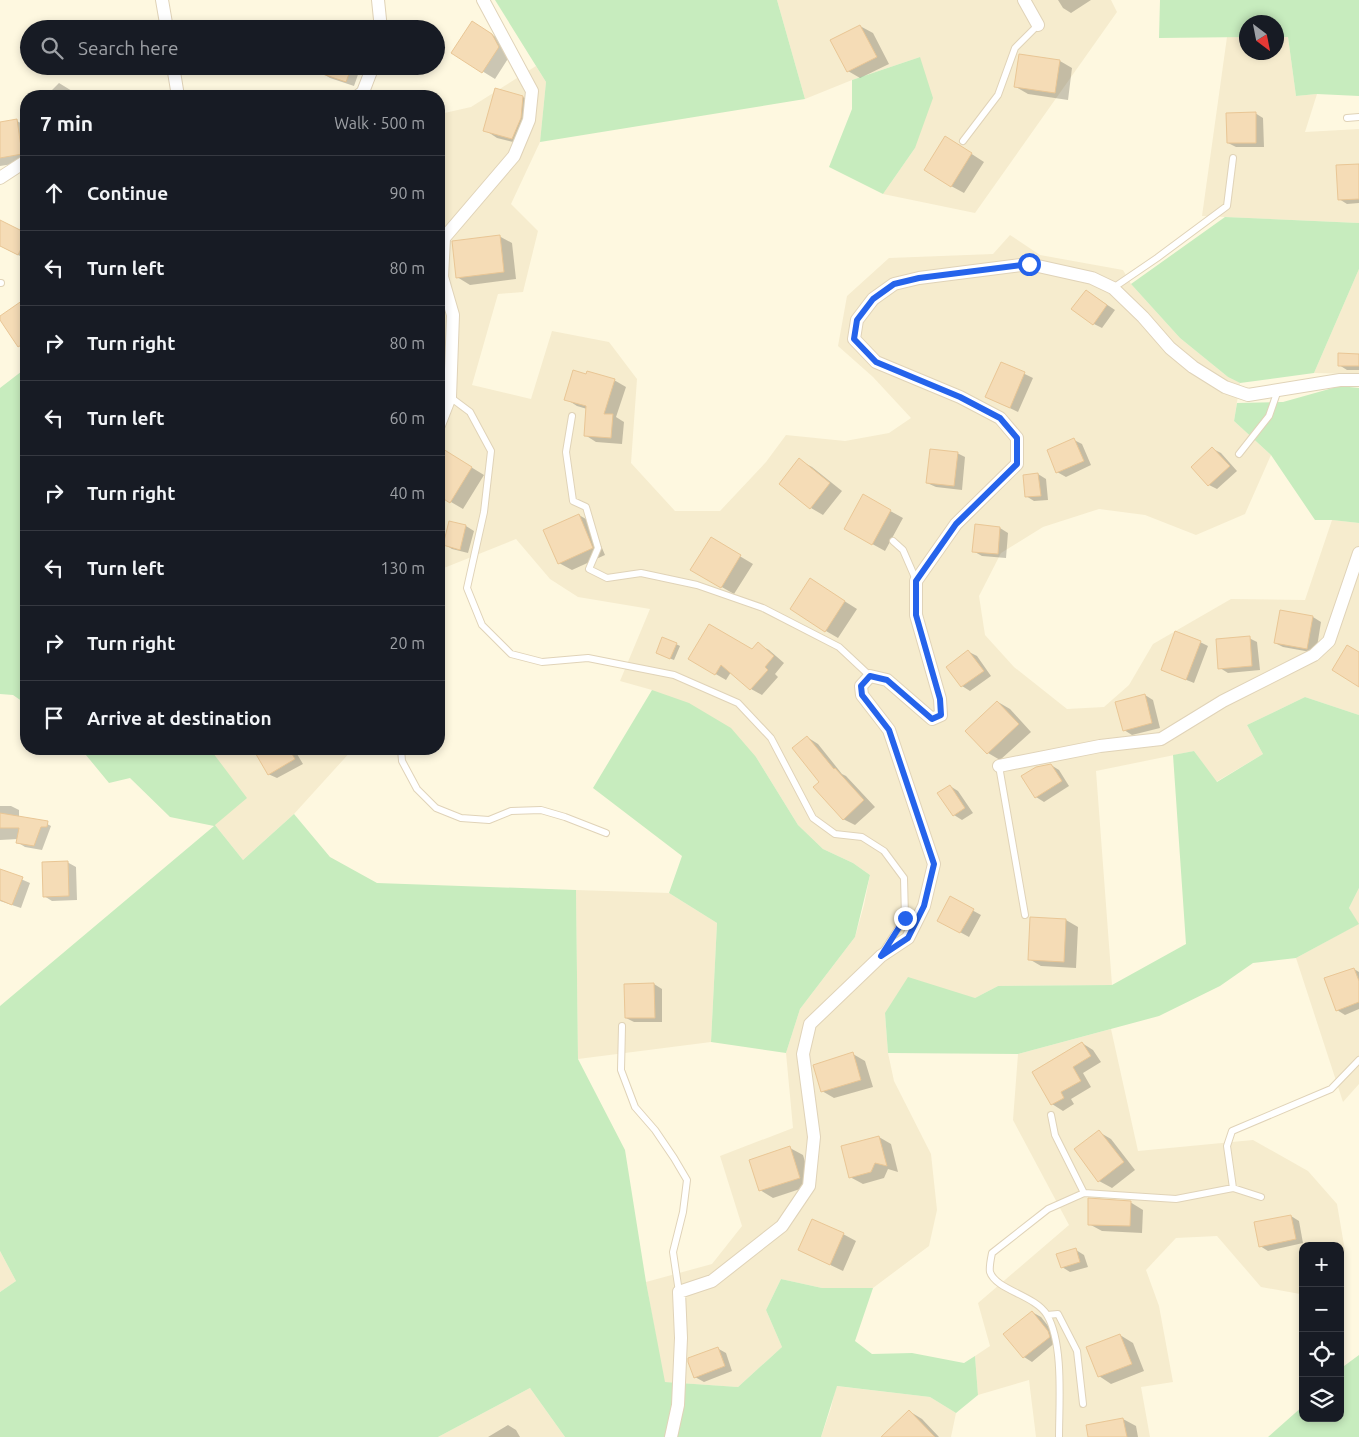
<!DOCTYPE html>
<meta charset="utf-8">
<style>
body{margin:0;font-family:Ubuntu,sans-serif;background:#242831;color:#f1f3f6}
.controls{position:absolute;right:15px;bottom:15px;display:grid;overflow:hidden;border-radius:10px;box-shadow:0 2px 8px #0003}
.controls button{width:45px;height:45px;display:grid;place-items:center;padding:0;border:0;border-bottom:1px solid #363941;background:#171b24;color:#f1f3f6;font:25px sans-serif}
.compass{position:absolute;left:1239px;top:15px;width:45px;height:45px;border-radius:50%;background:#171b24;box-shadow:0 2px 8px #0003;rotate:148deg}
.stop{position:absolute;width:15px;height:15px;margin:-11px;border:4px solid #2563eb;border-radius:50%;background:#fff}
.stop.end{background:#2563eb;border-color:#fff;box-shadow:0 1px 5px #0008}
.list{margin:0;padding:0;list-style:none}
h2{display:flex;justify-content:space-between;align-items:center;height:65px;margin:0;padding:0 20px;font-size:21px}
h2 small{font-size:16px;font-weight:400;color:#9ea1a6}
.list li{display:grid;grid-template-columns:32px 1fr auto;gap:15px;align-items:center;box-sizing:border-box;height:75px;padding:0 20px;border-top:1px solid #363941}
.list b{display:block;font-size:19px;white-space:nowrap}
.list em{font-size:16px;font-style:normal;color:#9ea1a6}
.icon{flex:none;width:28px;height:28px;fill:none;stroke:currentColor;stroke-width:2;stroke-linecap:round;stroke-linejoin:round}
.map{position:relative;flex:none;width:1359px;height:1437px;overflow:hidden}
.search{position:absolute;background:#171b24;box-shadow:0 2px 8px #0003;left:20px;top:20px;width:425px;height:55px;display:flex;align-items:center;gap:12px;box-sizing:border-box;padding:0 18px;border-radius:28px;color:#9ea1a6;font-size:19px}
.panel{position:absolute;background:#171b24;box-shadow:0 2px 8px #0003;left:20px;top:90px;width:425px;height:665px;border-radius:20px}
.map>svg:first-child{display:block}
.residential{fill:#f6ecce}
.green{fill:#c7ecbe}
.shadow{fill:#0003}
.building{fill:#f5dcb6;stroke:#e9c695}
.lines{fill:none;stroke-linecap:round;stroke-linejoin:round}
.service-casing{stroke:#e0d3b8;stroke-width:8}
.minor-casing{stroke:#e0d3b8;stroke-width:14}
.service{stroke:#fff;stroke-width:6}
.minor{stroke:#fff;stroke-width:12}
.route{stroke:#2563eb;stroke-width:6}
</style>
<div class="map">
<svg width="1359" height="1437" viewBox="0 0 1359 1437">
<rect width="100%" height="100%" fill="#fef8e0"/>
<path class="residential" d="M777,0H1111L1117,12L975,213L883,194L915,148L920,57L852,80L805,99Z
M1227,37H1246V52H1276L1277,37H1288L1296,96L1317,94L1305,132L1359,129V223L1202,216Z
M536,66L546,82L540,142L511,204L538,231L523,292L498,294L472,385L531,399L552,331L609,342L637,379L631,463L675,511H720L766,462L786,435L845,441L889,433L911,418L873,377L838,346L847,296L889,258L993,254L1010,235L1040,255L1123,270L1131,284L1180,338L1228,377L1240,383L1234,421L1271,455L1245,514L1196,535L1145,515L1099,509L1043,527L1001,553L979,596L985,635L1014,667L1067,709L1104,707L1129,685L1153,644L1231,599L1305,600L1332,520L1359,523V715L1305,697L1247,725L1263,754L1216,782L1194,751L1096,771L1112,985L998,986L975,998L885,1013L888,1053L894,1081L931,1154L937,1210L929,1246L873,1288H822L781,1279L766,1310L782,1347L738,1387L664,1382L646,1282L712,1264L742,1226L720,1156L793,1128L786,1053L800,1009L855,937L864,905L870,875L853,863L823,849L798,825L756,757L652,690L620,681L650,609L578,597L550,579L516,539L439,570V158L445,145L440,114L471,107Z
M1359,269V374L1314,373Z
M210,749H353L294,814L243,860L215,825Z
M1359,888V1084L1343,1102L1296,958L1358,924L1349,908Z
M576,890L669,893L717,923L711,1042L578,1059Z
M1111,1029L1138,1151L1253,1140L1308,1171L1337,1204L1345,1251L1340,1255V1246H1303V1291L1300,1294L1261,1287L1217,1236L1176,1238L1146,1270L1159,1306L1173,1382L1141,1387L1150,1437H1036L1029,1380L978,1395L975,1356L990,1346L978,1303L1069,1225L1013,1120L1018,1054Z
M0,1251L16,1281L0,1292Z
M836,1386L930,1397L956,1413L951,1437H821L831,1408Z
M530,1388L565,1437H438Z"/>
<path class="green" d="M495,0H777L805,99L540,142L546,82Z
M1160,0H1359V96L1317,94L1296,96L1288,37H1277L1276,22H1246V37L1159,38Z
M920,57L933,98L915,148L883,194L829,167L852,109V80Z
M1225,217L1359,223V269L1314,373L1240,383L1228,377L1180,338L1131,284Z
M26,368V704L13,695L0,694V388Z
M1340,386L1359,388V523L1332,520H1315L1271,455L1234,421L1237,403L1283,402Z
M652,690L689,703L731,728L756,757L798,825L823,849L853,863L870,875L855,937L800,1009L786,1053L711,1042L717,923L669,893L682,856L593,788Z
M1305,697L1359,715V888L1349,908L1359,924L1296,958L1253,963L1220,986L1159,1016L1018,1054L888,1053L885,1013L908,977L975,998L998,986L1112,985L1186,944L1173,755L1194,751L1217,782L1263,754L1247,725Z
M81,749H210L247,798L215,825L243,860L294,814L330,857L377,883L576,890L578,1059L625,1150L646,1282L665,1382L738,1387L782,1347L766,1310L781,1279L822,1288H873L855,1341L872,1354L912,1353L964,1363L975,1356L978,1395L956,1413L930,1397L837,1386L821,1437H565L530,1388L438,1437H0V1292L16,1281L0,1251V1006L214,826L170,817L130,778L109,783Z
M1359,1355V1437H1268L1303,1406V1418H1340V1369Z"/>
<path class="shadow" d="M1058,0H1091L1071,13L1063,8Z
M860,26L873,33L889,64L860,78L848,71Z
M485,30L505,43L511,54L495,79L482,71Z
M1060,61L1072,68L1068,100L1028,94L1016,87Z
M324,66H361L354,86L330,78L322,73Z
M59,83L72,91L77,96H46Z
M523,97L536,104L525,145L497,138L485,130Z
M1255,113L1263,118L1264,147H1236L1228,143Z
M17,121L26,126V162L0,166V123Z
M958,145L984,162L964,193L951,186Z
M1359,165V203L1347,204L1339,199Z
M3,223L26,234V259L0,246V229Z
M499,236L512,243L516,279L470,285L457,277Z
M1094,296L1115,310L1102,328L1094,324Z
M26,300V350L19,346L0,318Z
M1359,355V370H1347L1339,365Z
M1002,363L1033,378L1018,412L987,397Z
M614,380L626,387L616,417L624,422L622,444L596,442L585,435L587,409L577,406L566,399Z
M1074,440L1082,444L1091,465L1066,477L1057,472Z
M1213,449L1221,453L1237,471L1217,489L1209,485Z
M443,450L484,475L463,509L439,495V458Z
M957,453L965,457L962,490L936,487L927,483Z
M799,460L812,467L842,491L823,515L811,508Z
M1038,474L1046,479L1048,500L1034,501L1026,496Z
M863,496L903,518L885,551L845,529Z
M579,515L591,522L605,555L572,570L559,563Z
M450,522L466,526L474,531L468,553L452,549L444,544Z
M976,526L1000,528L1008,533L1006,558L982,556L973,551Z
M711,539L753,564L734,594L692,570Z
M822,587L857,609L838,638L826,631Z
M1281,611L1313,617L1321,622L1316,653L1283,647L1275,643Z
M1249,638L1257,642L1260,670L1228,673L1220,668Z
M1200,642L1208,646L1194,683L1162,670Z
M676,644L680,646L674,660L661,655Z
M758,644L769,650L784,663L775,674L778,677L762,695L751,689L731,672L726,680L690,659L752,651Z
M969,652L977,656L991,676L970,691L962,686L948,667Z
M1145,695L1153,700L1160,728L1132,735L1124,730Z
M998,702L1010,709L1031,732L1000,760L988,753Z
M807,737L818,744L842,774L846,776L875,807L855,825L843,819L821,782Z
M259,749H294L303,764L277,778L268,774L255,751Z
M1051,765L1059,770L1069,786L1044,802L1036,797Z
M950,786L958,791L973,813L962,820L954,815Z
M0,806H11L19,810V817L43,822L51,826L42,850L25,847L17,842L18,839L0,840Z
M67,862L76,867L77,900L52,901L44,896Z
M0,870L30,883L21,908L0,901Z
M950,898L981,915L969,937L938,920Z
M1066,920L1078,927L1076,968L1041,966L1029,959Z
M1354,969L1359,972V1009L1345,1015L1337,1010Z
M654,984L662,989V1022H634L626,1018Z
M1082,1043L1093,1050L1101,1062L1083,1073L1091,1087L1071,1099L1074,1104L1063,1111L1052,1104Z
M853,1054L865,1061L873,1087L834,1098L822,1091Z
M1099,1132L1111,1139L1135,1170L1112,1188L1099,1181Z
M879,1137L891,1144L898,1172L888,1169L884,1178L863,1184L850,1177Z
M790,1148L803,1155L812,1185L773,1198L760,1190Z
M1130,1202L1143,1210L1142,1233L1102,1231L1089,1224Z
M1291,1216L1299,1221L1303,1243L1268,1251L1260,1246Z
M843,1234L856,1241L843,1271L799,1250Z
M1076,1250L1084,1255L1088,1267L1070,1272L1062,1267Z
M1032,1312L1041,1317L1056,1336L1057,1341L1032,1362L1024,1357Z
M1120,1335L1133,1343L1144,1371L1111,1384L1099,1376Z
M717,1348L726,1353L732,1371L704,1382L695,1377Z
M909,1411L922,1419L939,1437H882Z
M1123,1419L1136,1426L1138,1437H1089Z
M508,1425L516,1430L520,1437H488Z"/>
<path class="building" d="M472,21L492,34L499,47L482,73L451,53Z
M860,25L877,57L847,72L830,40Z
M1019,54L1060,60L1055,93L1014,87Z
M306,66H352L346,82L305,68Z
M495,88L523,96L521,118L512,139L483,131Z
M1256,112V143H1227L1226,113Z
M17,119L22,154L0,158V122Z
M945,136L972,153L951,187L924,170Z
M1359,164V199L1338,200L1336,165Z
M0,220L26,233V238L18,255L0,246Z
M500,235L504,272L456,278L452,241Z
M1086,290L1107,305L1093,325L1071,309Z
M26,298V342L18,347L0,320V316Z
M1338,353L1359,354V366H1338Z
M1001,362L1025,372L1010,408L985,397Z
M573,370L586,374L587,371L615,379L604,414H613L611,438L584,436L586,406L564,400Z
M1074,438L1084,461L1056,473L1047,450Z
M1212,447L1230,466L1208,486L1191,467Z
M443,449L472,467L450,503L439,496V455Z
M930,449L958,452L954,486L926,483Z
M799,458L830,483L810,509L779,484Z
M1038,473L1041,496L1025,497L1023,475Z
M863,494L891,510L872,545L844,529Z
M579,514L593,548L558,564L543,530Z
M449,521L466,525L460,550L443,545Z
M975,524L1000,527L998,554L972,552Z
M711,537L741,555L721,588L690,570Z
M810,578L845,601L825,632L790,609Z
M1280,610L1313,616L1307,649L1274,643Z
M709,624L752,649L758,642L774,656L765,667L768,670L750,690L721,665L715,675L688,659Z
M1175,631L1201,641L1186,680L1161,670Z
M1250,636L1252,666L1218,669L1216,639Z
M662,637L677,643L670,659L656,653Z
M1347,645L1359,652V687L1332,670Z
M968,650L984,671L961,687L946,667Z
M1145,694L1152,723L1123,731L1115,702Z
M997,701L1019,724L987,754L965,731Z
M807,736L834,769L835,768L864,800L843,820L813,787L819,782L792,748Z
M253,749H289L295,759L268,775Z
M1051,764L1062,781L1035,798L1021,776L1036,767Z
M950,785L965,808L953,816L937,793Z
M0,813L48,821L47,827H41L34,846L16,843L19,828H0Z
M68,861L69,896L43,897L42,862Z
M0,869L23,877L12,905L0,900Z
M950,896L974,909L960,933L937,921Z
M1030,917L1066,919L1064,962L1028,960Z
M1354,968L1359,981V1002L1336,1011L1324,978Z
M654,983L655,1018H625L624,984Z
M1082,1042L1091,1056L1073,1067L1081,1081L1061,1092L1064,1098L1051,1105L1032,1072Z
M853,1052L861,1080L821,1092L813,1065Z
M1099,1130L1124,1162L1098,1182L1074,1149Z
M879,1136L887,1166L875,1163L871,1172L849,1178L841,1146Z
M790,1146L800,1178L759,1191L749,1160Z
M1088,1198L1131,1201L1130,1226L1088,1225Z
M1291,1215L1296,1239L1259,1247L1254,1222Z
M812,1219L844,1233L830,1265L798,1250Z
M1076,1248L1080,1262L1061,1268L1056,1254Z
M1032,1311L1048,1331L1050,1337L1023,1358L1003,1334Z
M1120,1334L1132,1364L1098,1377L1086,1347Z
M718,1347L725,1366L694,1378L688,1362V1358Z
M909,1410L935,1437H881Z
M1123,1418L1127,1437H1088L1086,1425Z"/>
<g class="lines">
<defs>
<path id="service" d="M1347,118L1359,117
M963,141L998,95L1015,48L1038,25
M0,283H1
M1113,288L1157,258L1227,206L1233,158
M450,397L470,412L491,451L484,512L467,588L482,625L511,654L542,662L588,658L674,675L738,703L771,738L813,818L835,834L862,837L884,851L904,878L905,918L885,949
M572,416L566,452L573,501L586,507L598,548L589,569L607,578L641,573L697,585L763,608L839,647L870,676
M1239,454L1269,416L1278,390
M893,541L903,550L916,580
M401,749L402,761L417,789L436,808L461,818L489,820L511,811L541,810L565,817L606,833
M999,766L1025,915
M622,1026L621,1070L635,1107L655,1130L674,1158L687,1180L683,1212L673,1252L679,1292
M1051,1115L1055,1135L1084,1193
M1233,1188L1227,1146L1232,1131L1331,1089L1359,1060
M1047,1315L1058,1314L1077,1351L1083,1404
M1059,1437C1059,1404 1064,1344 1047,1315C1035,1295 996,1290 990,1272C989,1267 991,1258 992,1253L1048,1209L1084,1193L1176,1199L1233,1188L1261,1197"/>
<path id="minor" d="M162,0L167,29
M378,0L381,29
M1024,0L1038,25
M173,66L178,96
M358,96L363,92L373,66
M0,178L26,161
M439,425L450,397L453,315L442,277L444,238L514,156L529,120L532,91L483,0
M999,766L1100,746L1161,739L1223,701L1314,655L1329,641L1359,553
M671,1437L678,1405L681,1338L679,1292L712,1281L782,1226L809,1186L814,1137L803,1054L810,1024L881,956L908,938L924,906L934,864L889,730L862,695L861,686L870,676L887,680L932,719L941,715L940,699L916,615V581L956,524L1017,464V438L1000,418L960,397L876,362L854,339L857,320L873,299L894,284L919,278L1029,264L1092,278L1113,288L1143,317L1170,348L1193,367L1225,387L1248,395L1340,380H1359"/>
</defs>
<use href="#service" class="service-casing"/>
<use href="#minor" class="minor-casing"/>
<use href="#service" class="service"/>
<use href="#minor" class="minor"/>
</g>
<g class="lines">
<path class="route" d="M905,918L881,956L908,938L924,906L934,864L889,730L862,695L861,686L870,676L887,680L932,719L941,715L940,699L916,615V581L956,524L1017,464V438L1000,418L960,397L876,362L854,339L857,320L873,299L894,284L919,278L1029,264"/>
</g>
</svg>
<div class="controls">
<button>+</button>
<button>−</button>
<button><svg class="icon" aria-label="locate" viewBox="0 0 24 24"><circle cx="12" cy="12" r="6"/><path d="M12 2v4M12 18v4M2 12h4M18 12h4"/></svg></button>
<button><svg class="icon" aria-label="layers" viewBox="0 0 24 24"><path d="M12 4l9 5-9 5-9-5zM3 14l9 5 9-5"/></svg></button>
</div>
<svg class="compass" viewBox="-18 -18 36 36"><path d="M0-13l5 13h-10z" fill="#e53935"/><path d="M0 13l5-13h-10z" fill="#9ea1a6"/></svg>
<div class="stop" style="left:1029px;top:264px"></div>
<div class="stop end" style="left:905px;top:918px"></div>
<div class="search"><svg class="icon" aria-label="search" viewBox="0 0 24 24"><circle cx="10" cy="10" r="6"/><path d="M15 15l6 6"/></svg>Search here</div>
<section class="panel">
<h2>7 min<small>Walk · 500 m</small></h2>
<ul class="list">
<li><svg class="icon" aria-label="ahead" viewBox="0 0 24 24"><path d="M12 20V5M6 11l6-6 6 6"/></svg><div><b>Continue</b></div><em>90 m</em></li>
<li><svg class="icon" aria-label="left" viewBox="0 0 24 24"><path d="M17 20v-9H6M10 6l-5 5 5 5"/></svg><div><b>Turn left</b></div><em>80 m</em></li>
<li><svg class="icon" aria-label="right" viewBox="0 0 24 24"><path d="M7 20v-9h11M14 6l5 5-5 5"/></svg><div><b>Turn right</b></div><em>80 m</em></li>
<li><svg class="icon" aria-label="left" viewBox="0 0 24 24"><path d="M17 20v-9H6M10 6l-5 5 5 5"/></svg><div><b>Turn left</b></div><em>60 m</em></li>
<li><svg class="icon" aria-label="right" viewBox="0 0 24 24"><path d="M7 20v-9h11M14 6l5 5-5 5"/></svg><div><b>Turn right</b></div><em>40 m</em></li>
<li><svg class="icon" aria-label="left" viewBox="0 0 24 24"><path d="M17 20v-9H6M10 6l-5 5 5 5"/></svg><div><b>Turn left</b></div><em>130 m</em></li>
<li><svg class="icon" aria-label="right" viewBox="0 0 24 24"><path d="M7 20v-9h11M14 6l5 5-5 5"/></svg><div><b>Turn right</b></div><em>20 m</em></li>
<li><svg class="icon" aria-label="arrive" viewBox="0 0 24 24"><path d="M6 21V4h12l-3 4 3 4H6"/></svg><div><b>Arrive at destination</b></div></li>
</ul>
</section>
</div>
